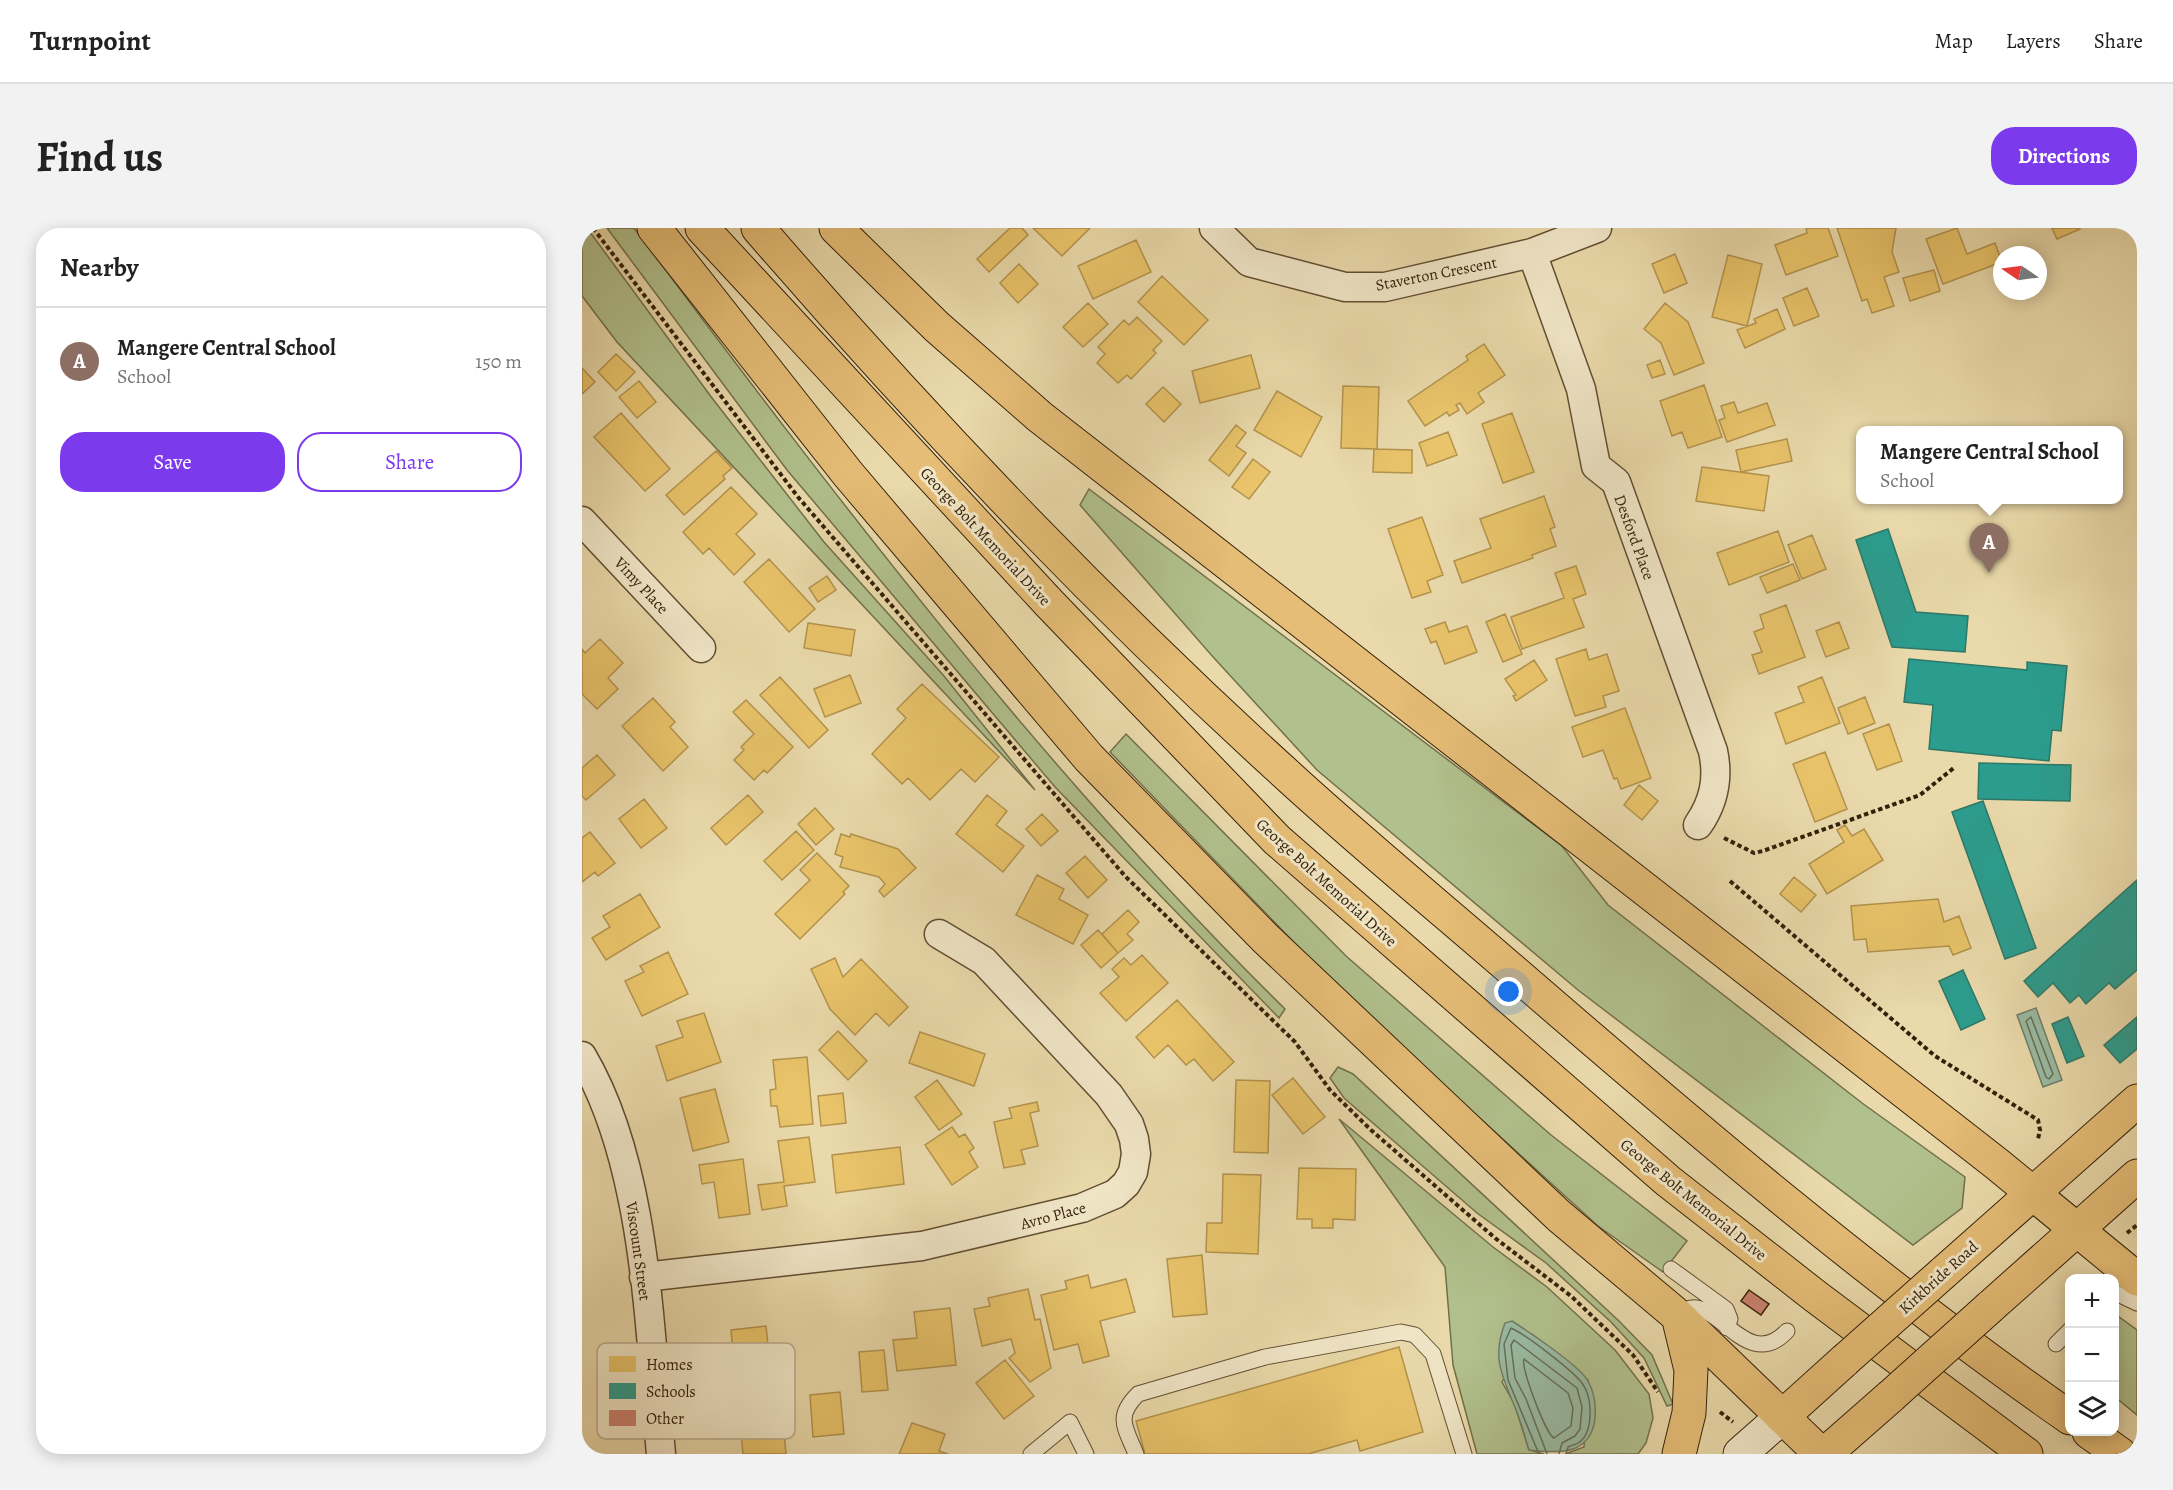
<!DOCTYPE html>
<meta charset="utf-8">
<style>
body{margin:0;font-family:Alegreya,serif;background:#f2f2f2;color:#222}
.controls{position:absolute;right:18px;bottom:18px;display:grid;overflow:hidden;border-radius:12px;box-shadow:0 3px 15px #0003}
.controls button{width:54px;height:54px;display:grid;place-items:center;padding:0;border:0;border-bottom:2px solid #e0e0e0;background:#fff;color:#222;font:30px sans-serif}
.compass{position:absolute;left:1411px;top:18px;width:54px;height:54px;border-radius:50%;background:#fff;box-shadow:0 3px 15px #0003;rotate:283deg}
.you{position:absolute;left:927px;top:764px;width:21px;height:21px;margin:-15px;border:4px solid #fff;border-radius:50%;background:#1a73e8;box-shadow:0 0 0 9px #1a73e833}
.badge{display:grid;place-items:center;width:39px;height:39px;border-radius:50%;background:#7c3aed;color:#fff;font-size:20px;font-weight:700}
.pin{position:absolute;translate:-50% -50px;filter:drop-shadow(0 2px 3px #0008)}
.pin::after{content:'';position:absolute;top:32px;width:21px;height:18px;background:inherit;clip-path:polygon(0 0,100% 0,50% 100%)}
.popup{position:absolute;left:1274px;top:198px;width:267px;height:78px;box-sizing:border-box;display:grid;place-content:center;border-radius:12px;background:#fff;filter:drop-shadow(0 2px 4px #0005);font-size:20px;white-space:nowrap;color:#767676}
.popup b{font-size:22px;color:#222}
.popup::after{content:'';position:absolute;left:50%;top:100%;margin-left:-12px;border:12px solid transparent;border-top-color:#fff}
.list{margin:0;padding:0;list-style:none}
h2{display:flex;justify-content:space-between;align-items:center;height:78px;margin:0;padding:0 24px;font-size:26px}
h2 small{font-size:20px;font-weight:400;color:#767676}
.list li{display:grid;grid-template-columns:39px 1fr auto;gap:18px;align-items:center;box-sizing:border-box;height:108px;padding:0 24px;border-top:2px solid #e0e0e0}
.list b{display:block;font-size:22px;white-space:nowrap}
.list p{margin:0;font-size:20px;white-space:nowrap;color:#767676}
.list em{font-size:20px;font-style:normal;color:#767676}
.actions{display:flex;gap:12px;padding:18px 24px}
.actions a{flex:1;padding:14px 0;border:2px solid #7c3aed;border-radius:24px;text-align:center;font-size:21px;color:#7c3aed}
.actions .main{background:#7c3aed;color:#fff}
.icon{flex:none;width:33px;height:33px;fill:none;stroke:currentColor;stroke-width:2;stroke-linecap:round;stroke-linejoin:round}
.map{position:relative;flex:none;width:1555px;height:1226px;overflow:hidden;border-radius:24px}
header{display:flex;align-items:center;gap:36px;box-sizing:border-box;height:84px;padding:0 30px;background:#fff;border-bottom:2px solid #e0e0e0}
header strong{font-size:28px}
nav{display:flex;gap:33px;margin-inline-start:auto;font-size:21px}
.intro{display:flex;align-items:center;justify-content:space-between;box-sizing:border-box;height:144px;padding:0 36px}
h1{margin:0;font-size:42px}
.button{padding:15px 27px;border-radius:24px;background:#7c3aed;color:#fff;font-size:21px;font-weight:700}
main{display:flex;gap:36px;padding:0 36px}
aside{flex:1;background:#fff;border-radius:24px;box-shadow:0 3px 15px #0003}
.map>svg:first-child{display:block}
.green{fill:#b1c18d;stroke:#72704c;stroke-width:1.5}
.water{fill:#99bba3;stroke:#717d66;stroke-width:1.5}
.homes{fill:#e9c46a;stroke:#b3934d;stroke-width:1.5}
.schools{fill:#2a9d8f;stroke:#2d7867;stroke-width:1.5}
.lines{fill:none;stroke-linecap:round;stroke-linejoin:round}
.shore{stroke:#666e56;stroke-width:1.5}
.building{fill:#cb816f;stroke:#34200a;stroke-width:1.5}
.service-casing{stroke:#624e32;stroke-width:17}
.minor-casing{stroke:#624e32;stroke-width:31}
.secondary-casing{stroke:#34200a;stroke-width:35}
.primary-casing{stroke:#34200a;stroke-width:35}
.motorway-casing{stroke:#34200a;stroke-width:35}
.path{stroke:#34200a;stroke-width:4;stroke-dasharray:4.5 3;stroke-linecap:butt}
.service{stroke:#f1e7c8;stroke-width:15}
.minor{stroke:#f1e7c8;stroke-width:28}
.secondary{stroke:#f1e7c8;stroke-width:33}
.primary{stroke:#e5bd76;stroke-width:33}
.motorway{stroke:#e5bd76;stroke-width:33}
.primary-bridge-casing{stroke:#34200a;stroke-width:35;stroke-linecap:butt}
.primary-bridge{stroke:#e5bd76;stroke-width:33}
.labels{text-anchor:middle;stroke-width:6;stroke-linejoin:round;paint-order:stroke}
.street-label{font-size:16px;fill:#34200a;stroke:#f1e7c8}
.key{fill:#f1e7c8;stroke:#b8ab8f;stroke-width:1.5}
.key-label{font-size:16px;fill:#34200a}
</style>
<header>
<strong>Turnpoint</strong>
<nav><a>Map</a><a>Layers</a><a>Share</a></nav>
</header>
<div class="intro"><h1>Find us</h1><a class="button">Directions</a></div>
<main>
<aside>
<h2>Nearby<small></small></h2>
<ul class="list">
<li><span class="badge" style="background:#8d6e63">A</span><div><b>Mangere Central School</b><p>School</p></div><em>150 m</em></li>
</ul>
<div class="actions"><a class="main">Save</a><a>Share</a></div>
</aside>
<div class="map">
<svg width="1555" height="1226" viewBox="0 0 1555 1226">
<rect width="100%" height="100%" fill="#eadaab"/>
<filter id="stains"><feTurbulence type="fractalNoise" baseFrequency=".00333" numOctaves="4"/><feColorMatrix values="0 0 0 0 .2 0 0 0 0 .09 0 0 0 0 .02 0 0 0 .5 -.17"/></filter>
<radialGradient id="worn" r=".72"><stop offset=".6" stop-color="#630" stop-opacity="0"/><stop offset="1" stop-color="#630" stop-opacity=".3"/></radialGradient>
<path class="green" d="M0,0H5L130,170L242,314L362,448L453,562L35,114L0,68Z
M25,0H52C255,271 461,543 703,781L697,790L473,559L205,242Z
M507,261L980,618L1026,677L1280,875L1383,949L1380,980L1331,1017L996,762L735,542L632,430L498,277Z
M544,506L764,728L969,907L1105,1013L1081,1044L1016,998L762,766L528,524Z
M756,839L771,846L1037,1093L1070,1127L1091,1176L1085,1178L1062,1130L1029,1094L964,1035L895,985L762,870L748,850Z
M757,891L911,1019L965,1059L1033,1122L1067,1166L1071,1190L1064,1215L1056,1226H983L1002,1219L1006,1152L950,1106L920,1154L932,1175L947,1222L962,1226H895L871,1137L863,1039Z
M1533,1086L1555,1102V1187L1533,1169Z"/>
<path class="water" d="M1454,780L1480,852L1461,859L1435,787Z
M930,1093C947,1104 998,1138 1006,1153C1012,1164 1014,1178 1013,1190C1009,1226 980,1226 947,1222C942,1207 939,1192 932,1177C919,1145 910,1129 923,1095Z"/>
<path class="homes" d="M428,0H440L446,7L407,44L395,31Z
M451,0H508L480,28Z
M1224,0H1246L1256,28L1204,47L1193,17L1225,5Z
M1255,0H1314L1310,24L1317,44L1302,49L1312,78L1290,85L1285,71L1280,73Z
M1375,0L1385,26L1413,15L1420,34L1361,56L1344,11Z
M1470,0H1498V1L1475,11Z
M554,12L569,44L511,71L496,38Z
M1093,26L1105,55L1082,65L1070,36Z
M1146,27L1180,36L1165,98L1130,89Z
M437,36L456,56L436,75L418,55Z
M1352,42L1358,63L1328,73L1321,50Z
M580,48L626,92L602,117L556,74Z
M1225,60L1237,88L1212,98L1201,70Z
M506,75L526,96L501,119L481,99Z
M1083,75L1106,94L1122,135L1092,147L1079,115L1062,101Z
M1195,81L1203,101L1163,120L1155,102L1174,95L1172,91Z
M555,89L580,113L571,122L574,125L549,151L545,147L536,155L515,135L523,126L516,119L542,92L547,97Z
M902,116L923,147L896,165L902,174L885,186L878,175L874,177L877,182L867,188L865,184L843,198L826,173L886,132L884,128Z
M34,126L53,144L34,163L16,144Z
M669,127L678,160L618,175L610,143Z
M1078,132L1083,146L1070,150L1065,137Z
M0,140L13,154L0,166Z
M57,153L74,174L55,190L37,169Z
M1122,157L1140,209L1106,220L1100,204L1090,208L1078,173Z
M761,158L797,159L795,221L759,220Z
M581,159L599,176L582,194L564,176Z
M695,163L740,189L719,229L672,202Z
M1152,174L1156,185L1185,175L1193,197L1145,214L1137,192L1143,190L1139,178Z
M39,185L88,241L63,263L12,209Z
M930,185L952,244L921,255L900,196Z
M654,197L664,205L654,218L664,225L647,248L627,232Z
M866,204L875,227L845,238L837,215Z
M1205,211L1210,233L1159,244L1154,222Z
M792,221L830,222V245L791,244Z
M134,223L150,240L141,248L143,251L102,287L84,267Z
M671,231L688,244L667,271L650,259Z
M1120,239L1187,248L1182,283L1114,273Z
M149,259L175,286L154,306L173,326L152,347L127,320L121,326L101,304Z
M962,268L973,299L968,301L974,318L950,327L951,330L880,355L872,333L909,320L898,291Z
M840,289L861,347L845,353L849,364L830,370L806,301Z
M1196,303L1207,334L1147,357L1135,325Z
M1230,307L1244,341L1220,351L1206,317Z
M187,331L233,381L207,404L162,354Z
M1211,336L1218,352L1185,365L1178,349Z
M994,338L1004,366L991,371L1002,399L940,421L929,389L982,370L973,345Z
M245,348L254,362L236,374L227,360Z
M1204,377L1223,429L1177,446L1170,427L1180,424L1172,404L1182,400L1178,387Z
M923,386L940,426L921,434L904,394Z
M863,394L867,404L885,398L895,424L863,436L854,413L849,415L843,401Z
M1257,394L1267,420L1244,429L1234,403Z
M226,395L273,402L269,428L222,420Z
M18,411L41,435L26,450L36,461L15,481L0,466V421L3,425Z
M1004,421L1007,432L1025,426L1037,463L1021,468L1024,479L993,488L974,431Z
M952,432L965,452L934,473L931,468L934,467L923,451Z
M268,447L279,475L243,489L232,461Z
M198,449L246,502L227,520L178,467Z
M1240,449L1258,495L1204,516L1193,485L1222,474L1216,459Z
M340,456L417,529L393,554L379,541L348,572L326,550L320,556L290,526L324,490L315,481Z
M1283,469L1293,495L1266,506L1256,480Z
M71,470L93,494L88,499L106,519L81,543L40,498Z
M164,472L211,519L185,545L182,542L172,552L152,532L162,522L159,519L172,506L151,484Z
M1043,480L1069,550L1039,561L1035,550L1032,551L1021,522L1001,529L990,499Z
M1307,496L1320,533L1295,542L1281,506Z
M1243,524L1265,581L1233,594L1211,536Z
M15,527L33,547L4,572L0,568V540Z
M1057,557L1076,573L1060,592L1042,577Z
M166,567L181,584L144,617L129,600Z
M405,567L425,583L414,597L442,618L421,644L374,606Z
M62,571L85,600L59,620L37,591Z
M233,580L252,601L234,617L216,596Z
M460,586L476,603L459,618L444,601Z
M1263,597L1270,608L1282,601L1301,632L1245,666L1227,636L1262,614L1255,602Z
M214,603L232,622L200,652L182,633Z
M8,604L33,635L16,648L13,644L0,654V610Z
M259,606L268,609L269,606L316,621L334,640L302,669L297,663L303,656L297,649L258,639L261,629L253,626Z
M235,625L267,658L261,664L263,666L218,711L193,686L228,652L218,642Z
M503,628L525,652L506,670L484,645Z
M455,647L482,661L477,671L506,687L491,716L434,687Z
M1212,649L1234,667L1219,684L1198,666Z
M58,666L78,699L24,732L10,710L28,699L21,688Z
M1356,671L1362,694L1377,688L1389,720L1371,727L1367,718L1286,724L1284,711L1272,712L1269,678Z
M546,682L557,694L545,706L551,712L536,725L520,706Z
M516,702L536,725L519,740L499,717Z
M86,724L106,766L60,788L43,753L62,744L58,738Z
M560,727L586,755L544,793L518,765L537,749L530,741L542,730L549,737Z
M253,730L261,749L279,731L326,779L307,798L294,785L273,807L248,781L229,741Z
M595,772L652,834L631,853L612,831L604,837L586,817L572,830L554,809Z
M122,785L139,834L85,853L74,818L101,809L95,793Z
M256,803L285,833L266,852L237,822Z
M338,804L403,826L392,858L327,835Z
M225,829L231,896L198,899L195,878H189L188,862L194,861L191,832Z
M711,850L743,889L721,906L690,867Z
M355,852L380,886L357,902L333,869Z
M654,852L688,853L686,925L652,924Z
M133,861L147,914L111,923L98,870Z
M261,865L264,895L239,898L236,868Z
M455,874L457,883L448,885L456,918L439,922L443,936L422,940L412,894L430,890L427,880Z
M370,899L377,909L383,906L392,920L387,924L396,939L370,957L343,917Z
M227,909L233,954L202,958L205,978L180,982L176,957L202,954L196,913Z
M318,919L322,956L254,965L250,927Z
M161,931L168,986L137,990L132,954L120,956L117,937Z
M717,940L774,941L773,992L751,991V1000H730V991H715Z
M641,946L679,947L676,1026L624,1024L625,995H640Z
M620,1027L625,1086L591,1089L585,1031Z
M506,1047L509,1060L544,1051L553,1084L518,1093L527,1128L501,1135L496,1116L472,1122L459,1067L485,1061L483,1053Z
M446,1061L453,1092L458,1091L469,1140L448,1154L427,1130L433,1125L429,1111L400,1118L392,1081L408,1078L406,1070Z
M368,1080L374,1137L315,1143L311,1112L335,1110L332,1084Z
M184,1098L190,1156L140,1161L137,1136L152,1135L149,1102Z
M817,1119L841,1204L778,1223L775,1212L726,1226H563L554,1193Z
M302,1122L306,1162L280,1164L277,1124Z
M423,1132L452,1168L422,1191L394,1155Z
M258,1164L262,1206L231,1209L228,1167Z
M200,1181L204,1226H161L157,1184Z
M330,1195L363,1206L357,1223L366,1226H317Z"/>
<path class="schools" d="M1306,301L1334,384L1386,388L1383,424L1310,419L1274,312Z
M1327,431L1445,442V434L1485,438L1479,503L1470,502L1467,533L1347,521L1351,477L1322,474Z
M1397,535L1489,537L1488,573L1396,571Z
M1401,573L1454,720L1423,731L1370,584Z
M1555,652V742L1533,761L1527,755L1504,776L1497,767L1488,775L1471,755L1456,769L1442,753Z
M1381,742L1403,791L1379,802L1357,753Z
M1486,789L1502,828L1485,835L1470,796Z
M1555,789V821L1538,835L1522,817Z"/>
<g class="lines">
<path class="shore" d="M1449,789L1471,846L1467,851L1464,849L1444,793Z
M942,1131L986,1165L991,1180L989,1198L972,1210C964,1207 939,1140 942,1131Z
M957,1226L926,1152L922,1116L929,1100C943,1106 990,1142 1000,1155C1010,1168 1012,1201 999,1213C996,1216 990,1217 986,1219L984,1226
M965,1226L944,1171L933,1150L929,1117L932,1112L995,1160L1000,1179L998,1201L993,1208L980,1215L977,1226"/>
</g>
<path class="building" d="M1167,1062L1187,1076L1179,1087L1159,1073Z"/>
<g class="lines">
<defs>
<path id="service" d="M1089,1041L1144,1081L1148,1091L1145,1100
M1532,1064L1555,1075
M1096,1088C1129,1052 1161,1150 1205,1103
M1474,1116L1488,1102
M449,1226L488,1194L504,1226
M554,1226C543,1199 533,1189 556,1166L683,1129L819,1104L833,1107L851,1126L882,1226"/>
<path id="minor" d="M632,0L667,34L763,59H803L950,25L1015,0
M950,25L999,161L1014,238L1034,254L1131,523C1137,551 1132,574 1116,597
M0,293L119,420
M0,828C65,938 67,1101 79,1226
M62,1049L340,1018L500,980L533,966L544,956L551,944L554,926L552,911L547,896L527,867L402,733L357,706"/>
<path id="secondary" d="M1158,1226L1200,1189"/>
<path id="primary" d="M1361,1045L1555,873
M1408,1079L1555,948
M1200,1189L1263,1132
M1243,1226L1309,1168"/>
<path id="motorway" d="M72,0L266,246L507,530L683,710L977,988L1096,1088L1239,1226
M120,0L467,375L695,612L1086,953L1233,1068L1444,1226
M176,0C341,191 516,375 703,545C779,615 860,681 938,749C1115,902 1296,1056 1488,1190
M254,0L355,99L458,189L1415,936L1555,1051
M1096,1088L1109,1142L1107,1185L1097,1226
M1507,1204L1538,1226"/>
</defs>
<use href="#service" class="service-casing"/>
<use href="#minor" class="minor-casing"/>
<use href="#secondary" class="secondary-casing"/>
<use href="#primary" class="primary-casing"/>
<use href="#motorway" class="motorway-casing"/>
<path class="path" d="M11,0L216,269L543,648L713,814L748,862L789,902L913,1010L989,1068L1051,1127L1076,1164
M1142,610L1172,625L1181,623L1338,567L1373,539
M1148,653L1353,828L1456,892L1458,902L1456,911
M1545,1005L1555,997
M1138,1184L1151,1194"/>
<use href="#service" class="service"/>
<use href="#minor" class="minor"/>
<use href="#secondary" class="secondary"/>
<use href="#primary" class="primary"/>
<use href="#motorway" class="motorway"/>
<defs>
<path id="primary-bridge" d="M1263,1132L1361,1045
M1309,1168L1408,1079"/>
</defs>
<use href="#primary-bridge" class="primary-bridge-casing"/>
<use href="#primary-bridge" class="primary-bridge"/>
</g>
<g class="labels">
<g class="street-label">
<text transform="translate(854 45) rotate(-11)" y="6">Staverton Crescent</text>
<text transform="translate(404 308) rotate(47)" y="6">George Bolt Memorial Drive</text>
<text transform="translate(1053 309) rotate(70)" y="6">Desford Place</text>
<text transform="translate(60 357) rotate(47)" y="6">Vimy Place</text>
<text transform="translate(745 654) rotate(42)" y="6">George Bolt Memorial Drive</text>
<text transform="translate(1112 971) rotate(39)" y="6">George Bolt Memorial Drive</text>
<text transform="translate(471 987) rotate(-15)" y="6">Avro Place</text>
<text transform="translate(57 1023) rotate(82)" y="6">Viscount Street</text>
<text transform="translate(1356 1049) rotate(-42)" y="6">Kirkbride Road</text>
</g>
</g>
<rect x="15" y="1115" width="198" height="96" rx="9" class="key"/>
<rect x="27" y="1128" width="27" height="16" fill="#e9c46a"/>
<rect x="27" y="1155" width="27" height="16" fill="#2a9d8f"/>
<rect x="27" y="1182" width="27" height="16" fill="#cb816f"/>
<g class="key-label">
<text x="64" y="1142">Homes</text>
<text x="64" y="1169">Schools</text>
<text x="64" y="1196">Other</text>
</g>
<rect width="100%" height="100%" filter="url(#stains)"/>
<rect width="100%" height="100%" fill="url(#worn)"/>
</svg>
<div class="controls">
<button>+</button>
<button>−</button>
<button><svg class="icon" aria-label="layers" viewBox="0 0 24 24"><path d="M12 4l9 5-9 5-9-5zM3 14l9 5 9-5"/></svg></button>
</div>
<svg class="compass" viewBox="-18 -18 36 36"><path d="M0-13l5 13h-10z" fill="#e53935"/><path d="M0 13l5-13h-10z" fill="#767676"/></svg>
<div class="you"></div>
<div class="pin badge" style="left:1407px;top:345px;background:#8d6e63">A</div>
<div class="popup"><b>Mangere Central School</b>School</div>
</div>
</main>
